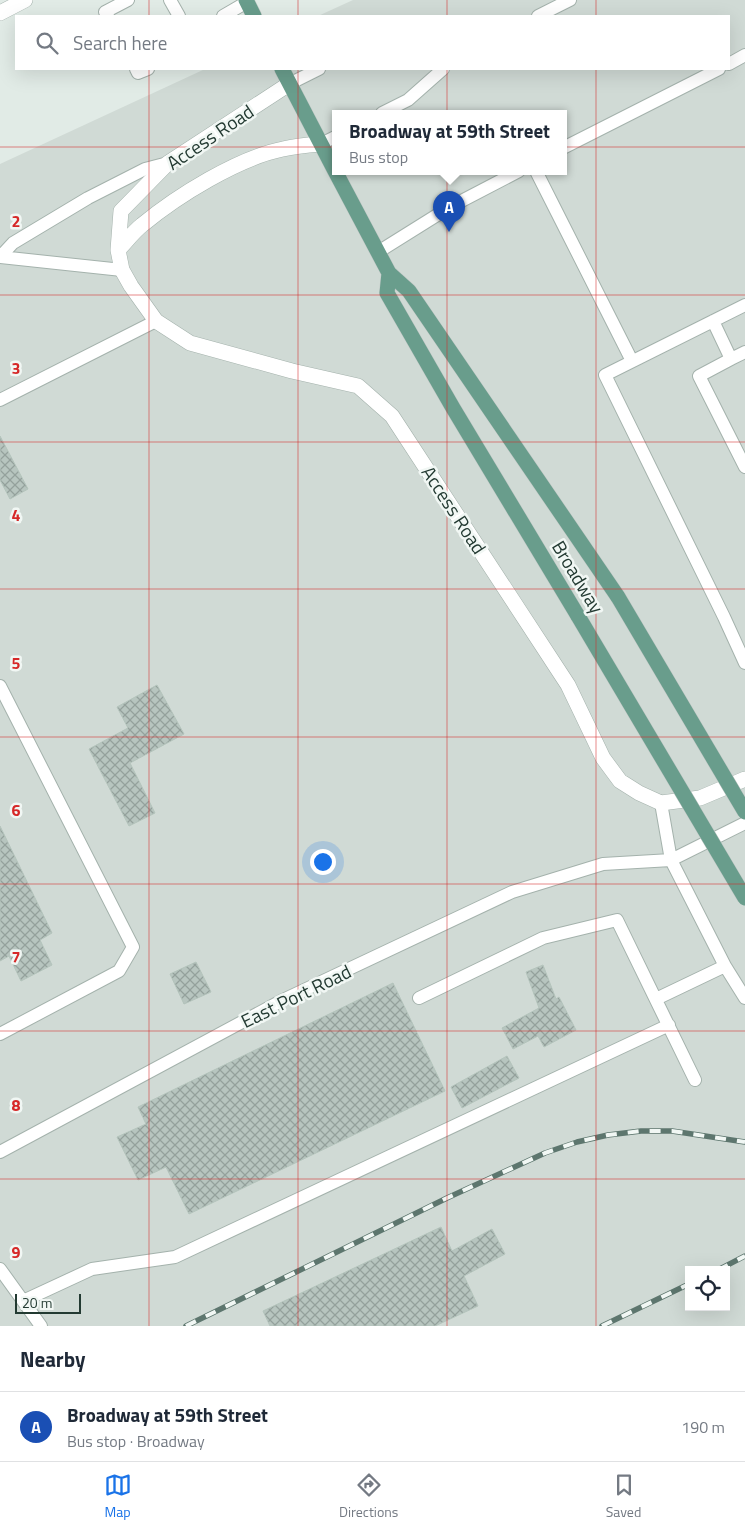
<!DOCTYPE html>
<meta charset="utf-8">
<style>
body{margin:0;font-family:"Titillium Web",sans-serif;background:#f2f2f3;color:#1f2937}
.controls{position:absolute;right:15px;bottom:15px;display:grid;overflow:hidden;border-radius:0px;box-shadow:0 5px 20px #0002}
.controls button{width:45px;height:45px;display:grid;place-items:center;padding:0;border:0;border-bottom:1px solid #e0e1e3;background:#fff;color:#1f2937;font:25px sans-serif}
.scale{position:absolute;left:15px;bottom:12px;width:66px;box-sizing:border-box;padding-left:5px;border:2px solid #233a32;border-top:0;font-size:14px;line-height:18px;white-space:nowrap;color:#233a32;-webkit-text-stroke:4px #f1f7f4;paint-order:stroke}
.you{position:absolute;left:322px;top:861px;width:18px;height:18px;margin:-12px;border:4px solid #fff;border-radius:50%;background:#1a73e8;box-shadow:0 0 0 8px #1a73e833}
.badge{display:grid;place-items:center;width:32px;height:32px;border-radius:50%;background:#1a73e8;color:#fff;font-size:16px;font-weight:700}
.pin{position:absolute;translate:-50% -41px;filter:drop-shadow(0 1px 2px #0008)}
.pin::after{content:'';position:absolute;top:26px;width:18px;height:15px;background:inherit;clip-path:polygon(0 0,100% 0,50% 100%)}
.popup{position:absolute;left:332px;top:110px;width:235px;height:65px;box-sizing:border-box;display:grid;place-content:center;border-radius:0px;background:#fff;filter:drop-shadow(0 1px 4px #0005);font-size:16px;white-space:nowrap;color:#747a83}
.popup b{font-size:19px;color:#1f2937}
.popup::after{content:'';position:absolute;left:50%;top:100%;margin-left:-10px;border:10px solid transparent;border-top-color:#fff}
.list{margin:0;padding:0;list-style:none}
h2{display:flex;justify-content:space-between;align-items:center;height:65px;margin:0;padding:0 20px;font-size:21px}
h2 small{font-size:16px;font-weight:400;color:#747a83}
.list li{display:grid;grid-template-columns:32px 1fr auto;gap:15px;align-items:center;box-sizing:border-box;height:70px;padding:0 20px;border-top:1px solid #e0e1e3}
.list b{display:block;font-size:19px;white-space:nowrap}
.list p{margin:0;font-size:16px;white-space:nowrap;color:#747a83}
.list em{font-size:16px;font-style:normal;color:#747a83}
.icon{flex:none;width:28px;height:28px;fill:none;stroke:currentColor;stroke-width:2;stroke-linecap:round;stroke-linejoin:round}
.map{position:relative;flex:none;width:745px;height:1326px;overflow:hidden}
.search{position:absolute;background:#fff;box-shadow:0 5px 20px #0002;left:15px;right:15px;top:15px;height:55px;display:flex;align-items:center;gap:12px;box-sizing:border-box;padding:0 18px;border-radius:0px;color:#747a83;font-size:19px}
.sheet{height:135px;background:#fff}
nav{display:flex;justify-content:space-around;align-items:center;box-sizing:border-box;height:70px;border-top:1px solid #e0e1e3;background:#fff;font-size:14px;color:#747a83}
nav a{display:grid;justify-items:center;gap:2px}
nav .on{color:#1a73e8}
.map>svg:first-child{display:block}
.built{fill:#d0dad5;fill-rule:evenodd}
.building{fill:url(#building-cross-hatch);stroke:#b4c4bc}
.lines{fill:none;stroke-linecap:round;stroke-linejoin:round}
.service-casing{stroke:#a4b2ac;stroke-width:14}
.minor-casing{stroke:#a4b2ac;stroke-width:16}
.tertiary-casing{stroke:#a4b2ac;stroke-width:16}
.primary-casing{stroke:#c1c8c6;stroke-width:16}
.service{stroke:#fff;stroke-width:12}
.minor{stroke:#fff;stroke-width:15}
.tertiary{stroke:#fff;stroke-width:15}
.primary{stroke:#699d8c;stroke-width:15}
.rail-casing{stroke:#5d766e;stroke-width:5.5}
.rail{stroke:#f1f7f4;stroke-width:4;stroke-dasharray:11;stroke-linecap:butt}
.primary-bridge-casing{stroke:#c1c8c6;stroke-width:16;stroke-linecap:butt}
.primary-bridge{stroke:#699d8c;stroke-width:15}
.grid{fill:none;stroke:#d62828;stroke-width:1;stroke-opacity:0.55}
.labels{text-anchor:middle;stroke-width:5;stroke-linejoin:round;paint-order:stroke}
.street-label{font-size:19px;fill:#233a32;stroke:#f1f7f4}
.grid-label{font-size:16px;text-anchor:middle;font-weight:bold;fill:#d62828;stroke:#f1f7f4;stroke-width:5;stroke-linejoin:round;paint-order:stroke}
</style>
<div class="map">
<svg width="745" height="1326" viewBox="0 0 745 1326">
<defs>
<pattern id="building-cross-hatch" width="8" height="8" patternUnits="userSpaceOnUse" patternTransform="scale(1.25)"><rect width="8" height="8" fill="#b7c5bf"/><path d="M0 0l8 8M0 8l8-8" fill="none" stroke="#94a19c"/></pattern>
</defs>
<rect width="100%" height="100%" fill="#e1ebe6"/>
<path class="built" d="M353,0H745V1326H0V164L205,69H729V16H318ZM335,113H563V171H335ZM689,1270H726V1307H689Z"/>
<path class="building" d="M0,436L28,489L10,499L0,480Z
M157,685L184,734L130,763L155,813L129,826L89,749L128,728L117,707Z
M0,826L52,933L40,940L52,965L21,981L9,956L0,961Z
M196,962L211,992L184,1004L170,974Z
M543,965L556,999L559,997L576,1030L544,1047L538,1036L513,1049L502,1028L539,1008L526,972Z
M393,983L445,1091L189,1214L166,1167L138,1180L117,1137L146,1124L138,1107Z
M507,1056L519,1078L462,1108L451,1087Z
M441,1227L452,1251L492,1229L505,1254L464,1276L478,1306L435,1326H270L263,1311Z"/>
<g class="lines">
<defs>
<path id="service" d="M170,0L179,16
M108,16L105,12L128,0
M223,16L247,2
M538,16L570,0
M729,64L745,55
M136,69L138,73L148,69
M289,84L319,69
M382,113L408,100L443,69
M321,144L335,137
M563,148L719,69
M536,171L632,361
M378,252L450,207L519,171
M0,257L13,243L88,198L145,169L168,163
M0,257L122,270
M745,305L605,375L724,617L745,663
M713,321L731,359L745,352
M731,359L699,376L745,467
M0,400L156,321
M0,686L133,947L119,971L0,1034
M661,803L671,860L745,823
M419,998L543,938L617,920L695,1080
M656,999L725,966L745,998
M0,1152L283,1000L512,892L603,864L671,860L725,966
M0,1269L41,1326
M23,1301L92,1269L175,1257L669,1025"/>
<path id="minor" d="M289,84L168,163L121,211L118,250L122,270L131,286L156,321L190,343L292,371L358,386L392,416L568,685L603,758L620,781L639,793L661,803L700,798L745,779
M118,250C126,242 133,232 142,225C177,196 238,158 283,149C295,146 308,145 321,144"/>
<path id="tertiary" d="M0,13L25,0"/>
<path id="primary" d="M246,0L254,16
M282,69L335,171
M335,171L389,273L409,291L618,597
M389,273L387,293L453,408L578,616"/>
</defs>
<use href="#service" class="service-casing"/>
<use href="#minor" class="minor-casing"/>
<use href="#tertiary" class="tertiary-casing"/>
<use href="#primary" class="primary-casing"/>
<use href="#service" class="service"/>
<use href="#minor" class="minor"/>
<use href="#tertiary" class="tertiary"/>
<use href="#primary" class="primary"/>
<defs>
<path id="rail" d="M718,1270L745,1256
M186,1326L447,1198L545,1153L577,1142L608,1135L641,1131H672L745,1142
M602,1326L689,1284"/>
</defs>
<use href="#rail" class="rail-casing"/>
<use href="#rail" class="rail"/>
<defs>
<path id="primary-bridge" d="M618,597L745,812
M578,616L745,898"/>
</defs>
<use href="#primary-bridge" class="primary-bridge-casing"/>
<use href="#primary-bridge" class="primary-bridge"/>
</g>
<path class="grid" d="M149,0V16M298,0V16M447,0V16M596,0V16M149,69V1326M298,69V1326M447,69V1326M596,69V1326M0,147H745M0,295H745M0,442H745M0,589H745M0,737H745M0,884H745M0,1031H745M0,1179H745"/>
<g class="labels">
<g class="street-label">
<text transform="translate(210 137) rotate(-34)" y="7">Access Road</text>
<text transform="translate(454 510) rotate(57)" y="7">Access Road</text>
<text transform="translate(578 577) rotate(59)" y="7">Broadway</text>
<text transform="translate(296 996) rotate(-26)" y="7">East Port Road</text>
</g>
</g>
<g class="grid-label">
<text x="16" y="227">2</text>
<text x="16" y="374">3</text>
<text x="16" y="521">4</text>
<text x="16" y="669">5</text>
<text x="16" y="816">6</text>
<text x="16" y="963">7</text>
<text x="16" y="1111">8</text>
<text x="16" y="1258">9</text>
</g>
</svg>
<div class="controls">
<button><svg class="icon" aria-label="locate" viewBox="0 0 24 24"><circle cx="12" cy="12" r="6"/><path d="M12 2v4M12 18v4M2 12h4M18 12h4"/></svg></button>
</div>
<div class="scale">20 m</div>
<div class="you"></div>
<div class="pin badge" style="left:449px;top:232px;background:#1a4fb4">A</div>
<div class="popup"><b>Broadway at 59th Street</b>Bus stop</div>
<div class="search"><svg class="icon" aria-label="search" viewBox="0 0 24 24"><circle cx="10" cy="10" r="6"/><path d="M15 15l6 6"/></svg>Search here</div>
</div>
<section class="sheet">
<h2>Nearby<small></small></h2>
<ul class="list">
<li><span class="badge" style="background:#1a4fb4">A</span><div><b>Broadway at 59th Street</b><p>Bus stop · Broadway</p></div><em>190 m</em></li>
</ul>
</section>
<nav>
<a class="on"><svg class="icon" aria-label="map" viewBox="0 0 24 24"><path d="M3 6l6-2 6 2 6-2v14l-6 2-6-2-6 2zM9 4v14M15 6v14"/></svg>Map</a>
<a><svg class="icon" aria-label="directions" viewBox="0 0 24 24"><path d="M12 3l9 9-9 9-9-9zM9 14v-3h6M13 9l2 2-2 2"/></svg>Directions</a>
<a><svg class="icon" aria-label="saved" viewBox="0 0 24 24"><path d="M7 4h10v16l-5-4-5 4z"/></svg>Saved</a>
</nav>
